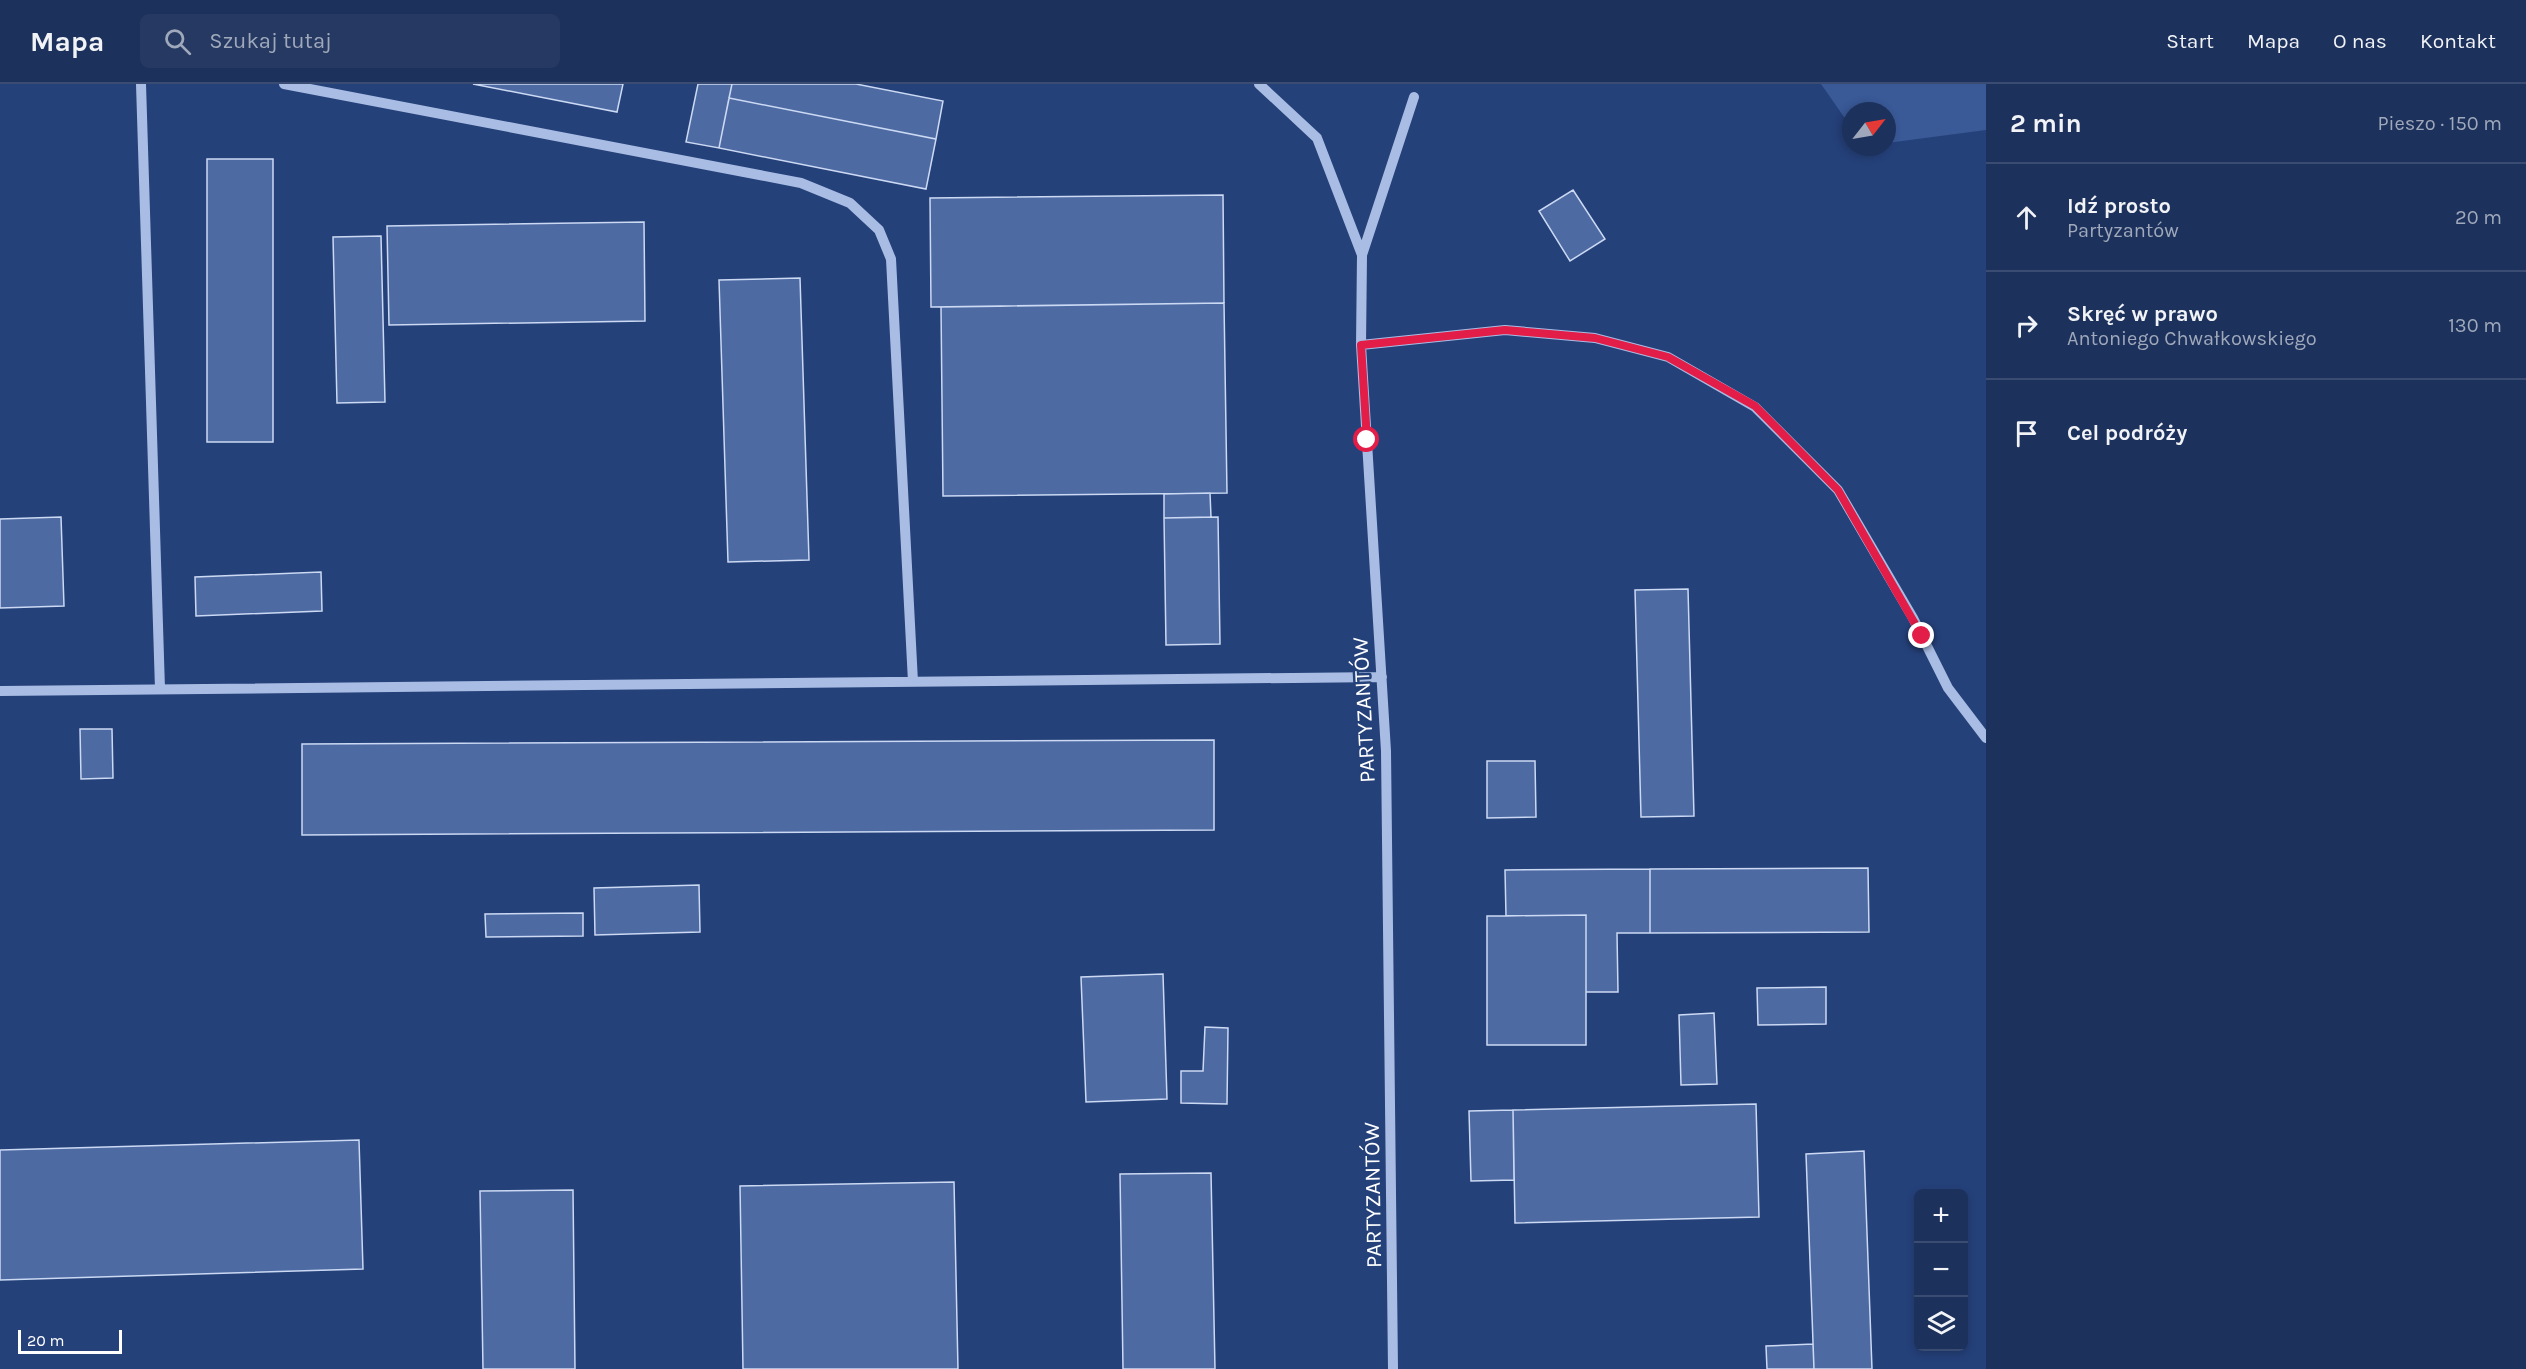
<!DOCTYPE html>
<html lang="pl">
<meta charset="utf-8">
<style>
body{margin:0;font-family:Karla,sans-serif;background:#253962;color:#f1f3f6}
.controls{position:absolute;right:18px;bottom:18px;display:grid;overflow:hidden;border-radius:9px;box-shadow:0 3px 9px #0003}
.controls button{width:54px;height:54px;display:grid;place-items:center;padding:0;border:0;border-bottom:2px solid #3a4c72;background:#1c315c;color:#f1f3f6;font:30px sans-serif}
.compass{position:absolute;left:1842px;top:18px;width:54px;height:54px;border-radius:50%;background:#1c315c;box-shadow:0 3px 9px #0003;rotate:59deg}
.scale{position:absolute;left:18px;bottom:15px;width:104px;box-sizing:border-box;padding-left:6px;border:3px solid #fff;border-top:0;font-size:16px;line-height:21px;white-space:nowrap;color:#fff;-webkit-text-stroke:4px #25417a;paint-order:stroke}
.stop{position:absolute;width:18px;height:18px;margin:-14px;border:4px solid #e11d48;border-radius:50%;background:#fff}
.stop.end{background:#e11d48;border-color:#fff;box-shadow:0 2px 6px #0008}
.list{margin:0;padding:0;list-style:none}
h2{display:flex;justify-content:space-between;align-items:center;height:78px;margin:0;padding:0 24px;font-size:26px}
h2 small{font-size:20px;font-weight:400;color:#a0a9bb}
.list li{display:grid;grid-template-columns:39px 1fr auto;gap:18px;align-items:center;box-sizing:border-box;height:108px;padding:0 24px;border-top:2px solid #3a4c72}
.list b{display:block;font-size:22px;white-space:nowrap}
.list p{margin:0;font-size:20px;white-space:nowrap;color:#a0a9bb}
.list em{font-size:20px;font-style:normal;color:#a0a9bb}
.icon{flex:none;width:33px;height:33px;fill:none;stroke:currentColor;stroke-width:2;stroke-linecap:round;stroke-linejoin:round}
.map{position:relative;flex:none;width:1986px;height:1285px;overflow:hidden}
header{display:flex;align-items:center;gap:36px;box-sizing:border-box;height:84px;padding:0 30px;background:#1c315c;border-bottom:2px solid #3a4c72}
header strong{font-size:28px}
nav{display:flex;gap:33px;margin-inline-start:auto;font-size:21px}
.search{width:420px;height:54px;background:#253962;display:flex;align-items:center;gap:15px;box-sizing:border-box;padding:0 21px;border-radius:9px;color:#a0a9bb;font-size:22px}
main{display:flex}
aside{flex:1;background:#1c315c}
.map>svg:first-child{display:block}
.green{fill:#395997}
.building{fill:#4e6aa3;stroke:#cbd9f3;stroke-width:1.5}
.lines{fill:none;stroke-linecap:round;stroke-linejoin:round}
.minor{stroke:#a9bde4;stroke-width:10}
.route{stroke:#e11d48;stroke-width:8}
.labels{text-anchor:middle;stroke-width:5;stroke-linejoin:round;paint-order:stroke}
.street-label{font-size:22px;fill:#fff;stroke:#25417a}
</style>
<header>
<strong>Mapa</strong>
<div class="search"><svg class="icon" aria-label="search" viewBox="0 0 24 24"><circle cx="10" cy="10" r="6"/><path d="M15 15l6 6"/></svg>Szukaj tutaj</div>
<nav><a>Start</a><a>Mapa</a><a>O nas</a><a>Kontakt</a></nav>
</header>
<main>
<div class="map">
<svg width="1986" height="1285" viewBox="0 0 1986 1285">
<rect width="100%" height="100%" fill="#25417a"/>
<path class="green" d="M1821,0H1986V46L1887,59V27H1851V43Z"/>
<path class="building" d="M473,0H623L617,28Z
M698,0H732L719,64L686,58Z
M732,0H856L943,17L936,55L729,14Z
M729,14L936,55L926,105L719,64Z
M207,75H273V358H207Z
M1573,106L1605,155L1570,177L1539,127Z
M1223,111L1224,219L931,223L930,114Z
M644,138L645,237L389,241L387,142Z
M381,152L385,318L337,319L333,153Z
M800,194L809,476L728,478L719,196Z
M1224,219L1227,409L943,412L941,223Z
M1210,409L1211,433L1164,434V410Z
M61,433L64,522L0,524V435Z
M1218,433L1220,560L1166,561L1164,434Z
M321,488L322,527L196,532L195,493Z
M1688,505L1694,732L1641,733L1635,506Z
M80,645H112L113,694L81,695Z
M1214,656V746L302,751V660Z
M1487,677H1535L1536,733L1487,734Z
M1868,784L1869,848L1650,849V785Z
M1650,785V849H1617L1618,908H1586V831L1506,832L1505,786Z
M699,801L700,848L595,851L594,804Z
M583,829V852L486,853L485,830Z
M1586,831V961H1487V832Z
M1163,890L1167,1015L1086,1018L1081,893Z
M1826,903V940L1758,941L1757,904Z
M1714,929L1717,1000L1681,1001L1679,931Z
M1205,943L1228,944L1227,1020L1181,1019V987H1203Z
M1756,1020L1759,1133L1515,1139L1513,1026Z
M1513,1026L1514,1096L1471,1097L1469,1027Z
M359,1056L363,1185L0,1196V1066Z
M1864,1067L1872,1285H1814L1806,1070Z
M1211,1089L1215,1285H1123L1120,1090Z
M954,1098L958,1285H743L740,1102Z
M573,1106L575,1285H483L480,1107Z
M1813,1260L1814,1285H1767L1766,1262Z"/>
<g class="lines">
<path class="minor" d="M141,0L160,605
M284,0L801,99L850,119L879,146L891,175L913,598
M1259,0L1317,54L1362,171L1361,261L1386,667L1393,1285
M1362,171L1414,13
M1361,261L1505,246L1595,254L1668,273L1755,323L1838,406L1913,534L1948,604L1986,654
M0,607L1382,593"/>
</g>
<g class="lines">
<path class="route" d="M1367,356L1361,261L1505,246L1595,254L1668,273L1755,322L1838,406L1922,552"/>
</g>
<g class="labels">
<g class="street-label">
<text transform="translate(1363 626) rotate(-93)" y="8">PARTYZANTÓW</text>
<text transform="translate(1372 1111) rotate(-91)" y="8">PARTYZANTÓW</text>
</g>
</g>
</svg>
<div class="controls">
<button>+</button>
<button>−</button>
<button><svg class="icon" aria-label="layers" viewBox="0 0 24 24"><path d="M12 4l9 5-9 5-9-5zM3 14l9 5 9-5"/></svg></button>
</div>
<svg class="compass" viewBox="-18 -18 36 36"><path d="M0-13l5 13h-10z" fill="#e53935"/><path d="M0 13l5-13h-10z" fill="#a0a9bb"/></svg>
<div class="scale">20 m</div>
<div class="stop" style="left:1367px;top:356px"></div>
<div class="stop end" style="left:1922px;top:552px"></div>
</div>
<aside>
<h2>2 min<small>Pieszo · 150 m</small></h2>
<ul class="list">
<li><svg class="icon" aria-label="ahead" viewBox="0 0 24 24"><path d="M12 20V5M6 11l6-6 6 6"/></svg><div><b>Idź prosto</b><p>Partyzantów</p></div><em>20 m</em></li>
<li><svg class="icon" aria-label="right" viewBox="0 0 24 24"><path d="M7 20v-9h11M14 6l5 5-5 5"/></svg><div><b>Skręć w prawo</b><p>Antoniego Chwałkowskiego</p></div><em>130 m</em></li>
<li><svg class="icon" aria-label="arrive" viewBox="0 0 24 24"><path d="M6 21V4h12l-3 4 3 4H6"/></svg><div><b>Cel podróży</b></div></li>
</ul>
</aside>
</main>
